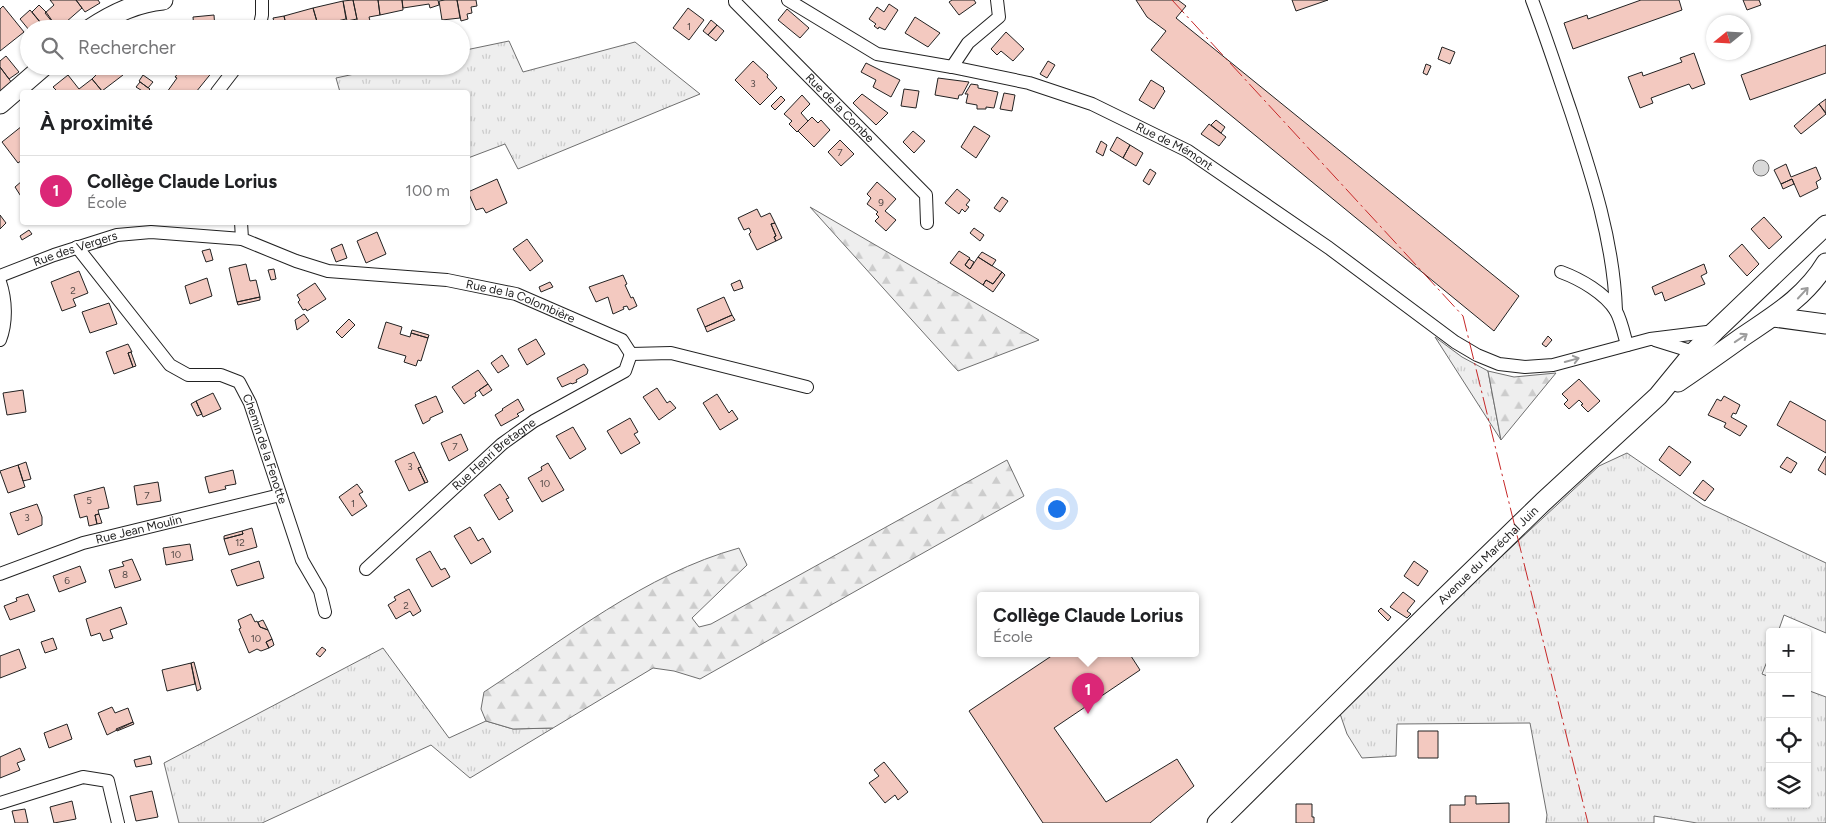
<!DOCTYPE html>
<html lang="fr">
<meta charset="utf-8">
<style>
body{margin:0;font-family:Figtree,sans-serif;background:#f2f2f2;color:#202124}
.controls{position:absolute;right:15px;bottom:15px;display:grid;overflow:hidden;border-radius:5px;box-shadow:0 1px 4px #0004}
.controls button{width:45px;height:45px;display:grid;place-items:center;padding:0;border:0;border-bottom:1px solid #e0e0e0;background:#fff;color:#202124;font:25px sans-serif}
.compass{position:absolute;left:1706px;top:15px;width:45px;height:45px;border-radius:50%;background:#fff;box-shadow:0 1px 4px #0004;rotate:252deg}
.you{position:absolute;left:1056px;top:508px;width:18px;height:18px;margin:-12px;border:4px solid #fff;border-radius:50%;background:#1a73e8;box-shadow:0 0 0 8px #1a73e833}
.badge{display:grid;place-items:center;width:32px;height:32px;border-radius:50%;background:#db2777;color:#fff;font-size:16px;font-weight:700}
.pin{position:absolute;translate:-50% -41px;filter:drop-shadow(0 1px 2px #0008)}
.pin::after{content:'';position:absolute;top:26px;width:18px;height:15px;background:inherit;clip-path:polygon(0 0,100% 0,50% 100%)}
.popup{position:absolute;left:977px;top:592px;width:222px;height:65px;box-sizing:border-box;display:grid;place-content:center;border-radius:5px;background:#fff;filter:drop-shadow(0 1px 4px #0005);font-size:16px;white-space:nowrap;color:#757577}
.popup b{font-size:19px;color:#202124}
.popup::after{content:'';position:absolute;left:50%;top:100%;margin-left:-10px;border:10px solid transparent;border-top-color:#fff}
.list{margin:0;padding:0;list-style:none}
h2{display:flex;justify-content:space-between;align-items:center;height:65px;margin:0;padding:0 20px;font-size:21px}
h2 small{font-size:16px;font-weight:400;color:#757577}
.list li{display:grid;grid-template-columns:32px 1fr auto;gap:15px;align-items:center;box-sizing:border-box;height:70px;padding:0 20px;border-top:1px solid #e0e0e0}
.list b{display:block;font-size:19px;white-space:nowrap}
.list p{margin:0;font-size:16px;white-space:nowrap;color:#757577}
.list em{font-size:16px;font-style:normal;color:#757577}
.icon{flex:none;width:28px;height:28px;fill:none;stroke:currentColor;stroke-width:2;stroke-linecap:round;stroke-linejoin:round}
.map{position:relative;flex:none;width:1826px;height:823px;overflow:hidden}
.search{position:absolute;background:#fff;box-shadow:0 1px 4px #0004;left:20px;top:20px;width:450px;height:55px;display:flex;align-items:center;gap:12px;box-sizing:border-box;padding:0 18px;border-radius:28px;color:#757577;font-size:19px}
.panel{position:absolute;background:#fff;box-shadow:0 1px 4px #0004;left:20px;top:90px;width:450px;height:135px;border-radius:5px}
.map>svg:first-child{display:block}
.grass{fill:url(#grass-tufts);stroke:#6f6f6f}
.forest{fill:url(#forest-firs);stroke:#6f6f6f}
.water{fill:#d9d9d9;stroke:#6f6f6f}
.building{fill:#f3c9c0;stroke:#222}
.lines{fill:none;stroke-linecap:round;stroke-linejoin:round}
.street-casing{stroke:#222;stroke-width:14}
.secondary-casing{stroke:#222;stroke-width:21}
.street{stroke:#fff;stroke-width:12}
.secondary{stroke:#fff;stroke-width:19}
.power{stroke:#c62828;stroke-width:1;stroke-dasharray:18 4 2.5 4;stroke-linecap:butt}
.oneway{stroke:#9c9c9c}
.labels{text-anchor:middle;stroke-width:4;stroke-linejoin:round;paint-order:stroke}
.number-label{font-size:10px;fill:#564c4a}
.street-label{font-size:12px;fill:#222;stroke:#fff}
</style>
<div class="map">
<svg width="1826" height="823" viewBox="0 0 1826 823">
<defs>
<pattern id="grass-tufts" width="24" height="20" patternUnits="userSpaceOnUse" patternTransform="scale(1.25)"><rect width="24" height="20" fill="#eee"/><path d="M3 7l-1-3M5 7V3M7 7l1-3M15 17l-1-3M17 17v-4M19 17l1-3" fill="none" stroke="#ccc"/></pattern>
<pattern id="forest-firs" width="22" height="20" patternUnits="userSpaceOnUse" patternTransform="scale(1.25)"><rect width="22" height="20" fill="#eee"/><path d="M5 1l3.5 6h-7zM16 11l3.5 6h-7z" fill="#ccc"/></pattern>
</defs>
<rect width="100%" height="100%" fill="#fff"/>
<path class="grass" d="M509,41L523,72L635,42L700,94L518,169L505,144L468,158V92H340L336,78L391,66H461V51Z
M1435,337L1462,357L1488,371L1501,440Z
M1627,453L1703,505L1826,563V633L1784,615L1778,632H1770V654L1762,674L1770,677V804H1807V690L1826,697V823H1697L1654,816V823H1546L1547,815L1530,723L1397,724L1396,756L1362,758L1347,734L1338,708L1599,466Z
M383,648L449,738L486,721L513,729L553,728L470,778L431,745L262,823H179L164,763Z"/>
<path class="forest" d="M810,207L1039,340L958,371Z
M1488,371L1514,377L1556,373L1501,440Z
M1007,460L1024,496L700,679L674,671L653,668L553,728L513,729L486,721L481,709L484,692C565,639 645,574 739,548L747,565L692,618L699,627L711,624Z"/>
<path class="water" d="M1753 168a8 8 0 1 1 16 0a8 8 0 1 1-16 0Z"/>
<path class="building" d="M50,0H76L82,8L58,29L45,13L54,5Z
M76,0H98L100,3L85,12Z
M353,0L357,19L347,21L343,1Z
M353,0H378L380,15L369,17L372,29H359Z
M378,0H402L403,10L380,15Z
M402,0H438L439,5L430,8L429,4L403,8Z
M445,0H457L460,18L442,20L439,1Z
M457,0H476L477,6L471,7L472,13L467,14L468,19L461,21Z
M952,0H974L976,3L959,15L949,2Z
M1136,0H1178L1186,6L1176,18L1519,296L1494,331L1151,50L1166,31L1147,17Z
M1292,0H1328L1296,11Z
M1641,0H1679L1682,10L1573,49L1564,23L1587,15L1588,19Z
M1743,0H1759L1761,5L1747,10Z
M343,1L346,19L333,22L334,25L328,27L319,29L313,8Z
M889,4L898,10L885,30L879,27L878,29L874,26L876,24L869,19L877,7L884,12Z
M39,5L46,12L58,29H46L32,12Z
M3,6L24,32L0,51V9Z
M313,8L319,28L287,29L284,16Z
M688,8L704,20L689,40L673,28Z
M787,9L809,28L800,38L778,20Z
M30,10L44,27L41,29H29V30L20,19Z
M214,15L215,29H194L193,17Z
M284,16L287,29H276L273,18Z
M915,17L940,33L928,47L905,33Z
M711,20L717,25L708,35L703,31Z
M717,25L724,31L716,41L708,35Z
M1006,32L1024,49L1013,61L1001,51L997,55L991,49Z
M1826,45V73L1750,100L1741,75Z
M1442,47L1455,52L1450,64L1438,59Z
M1694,53L1705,84L1692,89L1689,84L1651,98L1653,103L1640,108L1628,77L1642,72L1643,76L1682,62L1680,58Z
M6,56L19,72L9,79L0,67V61Z
M753,61L768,75L767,77L777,88L760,105L735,80Z
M1048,61L1055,65L1047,78L1040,74Z
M866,63L900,80L891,97L873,87L876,80L861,72Z
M1426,64L1431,66L1427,75L1423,73Z
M103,66H116L123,75L102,91L92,79L96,75L94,73Z
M189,66H207L213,71L196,92H167L177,78L175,77L179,72L183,74Z
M0,67L12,83L0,93Z
M68,75L79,89L92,79L102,91L58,92L53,87Z
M143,75L153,82L148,88L139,81Z
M938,78L969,82L962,95H959L958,99L935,95Z
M1151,80L1164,88L1163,89L1165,91L1154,109L1139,100Z
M140,82L150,89L147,92H144L136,87Z
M971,84L978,85V88L998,92L994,108L986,107V109H977V105L966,103L968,94H965Z
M904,89L919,91L916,108L901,106Z
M1004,93L1015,95L1012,111L1000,109Z
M862,94L888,113L876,125L853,103Z
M802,95L810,104L801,113L808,121L797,132L789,124L792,121L784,114Z
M781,96L785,100L775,110L771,106Z
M1826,99V113L1819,104Z
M1819,104L1826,114L1801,134L1794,126Z
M812,117L818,123L821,120L830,130L814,147L798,131Z
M1216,120L1225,127L1221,133L1211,125Z
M1209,124L1226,137L1219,146L1201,134Z
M22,126V160L18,163L2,142Z
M974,126L990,136L976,158L961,147Z
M913,131L925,141L914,153L903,142Z
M1117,137L1130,145L1123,158L1110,150Z
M840,140L854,154L841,166L828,152Z
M1101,141L1107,145L1103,156L1096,152Z
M1130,145L1143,153L1136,166L1123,158Z
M1786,164L1791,177L1816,167L1821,179L1816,182L1818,188L1800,197L1792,179L1781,184L1774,170Z
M1150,169L1156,173L1149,185L1143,181Z
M497,179L507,203L486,213L483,208L476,210L468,192Z
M1792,179L1794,184L1783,189L1781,184Z
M22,181V198L15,187Z
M877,182L896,199L885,211L896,220L886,231L875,221L879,217L876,214L878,212L867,204L871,198L867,194Z
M957,189L970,200L966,205L969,207L965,212L962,209L959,214L945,203Z
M1002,197L1008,201L1000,212L994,208Z
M757,209L761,217L770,213L775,223L771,224L776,236L774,237L776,241L757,250L749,234L751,232L749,228L744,230L738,218Z
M0,215L6,223L0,229Z
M1764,217L1782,237L1769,249L1751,229Z
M775,223L782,238L776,241L774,237L776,236L771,224Z
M974,228L984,235L980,241L970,233Z
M29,230L32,234L22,240L20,236Z
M377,232L386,254L366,263L357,241Z
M527,239L543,261L530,271L513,249Z
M342,244L347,258L336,262L331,249Z
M1742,244L1759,264L1747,276L1729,256Z
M210,249L213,260L206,262L202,251Z
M959,251L970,258L965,265L970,269L978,257L1002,272L993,284L986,280L983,285L950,263Z
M982,252L996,260L992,266L978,257Z
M969,259L974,262L970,269L965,265Z
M246,264L250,281L256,280L260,297L237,302L229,268Z
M1704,264L1707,273L1701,276L1705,284L1665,301L1662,292L1655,295L1652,287Z
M274,269L276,279L271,280L268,270Z
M79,271L88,293L73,299L76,306L62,311L51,282Z
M1002,272L1005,275L993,292L983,285L986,280L993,284Z
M623,275L627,284L625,285L631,298L633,297L637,306L629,310L627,306L623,307L624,309L613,314L608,297L596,302L589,287Z
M207,278L212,296L190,304L185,286Z
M740,280L743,288L734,291L731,284Z
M550,282L553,287L541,292L539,287Z
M315,283L326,299L307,311L306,309L303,310L298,302L300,300L297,295Z
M260,297V300L238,305L237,302Z
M724,297L732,315L705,327L697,309Z
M109,303L117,324L90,333L82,312Z
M304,314L309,321L297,330L295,320Z
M732,315L735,320L707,332L705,327Z
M349,319L355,325L342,338L336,332Z
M386,322L402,327L400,334L410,337L411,333L428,338L421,361L418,360L416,366L404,362L406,356L378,348Z
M412,330L429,335L428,338L411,333Z
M1548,336L1552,340L1546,347L1542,344Z
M536,339L545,354L527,365L518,349Z
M128,344L132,352L128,353L133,367L114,374L106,352Z
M131,352L136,366L133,367L128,353Z
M502,355L509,366L498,373L491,363Z
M584,364L588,370L587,374L576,380L577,382L572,384L571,383L562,387L557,378Z
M478,370L488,384L475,393L476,396L464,404L452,387Z
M1579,379L1600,401L1588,412L1581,405L1583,404L1579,400L1569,409L1564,404L1568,400L1562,394Z
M488,384L492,390L483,396L479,390Z
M657,388L667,403L670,401L676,408L659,420L643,397Z
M23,390L26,412L7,415L3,393Z
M213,393L221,409L203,417L196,401Z
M717,394L729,413L732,410L738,419L720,430L703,403Z
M436,396L443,412L430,418V420L423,424L415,405Z
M1724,396L1740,405L1736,414L1733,413L1731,417L1747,426L1740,436L1724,427L1726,423L1708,415L1717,399L1721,401Z
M518,399L524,410L517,414L519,416L501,426L495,415L503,410L502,409Z
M196,401L202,414L197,416L191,404Z
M1790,401L1826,421V453L1777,425Z
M630,418L638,432L634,434L640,443L621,454L607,431Z
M573,427L586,449L570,459L556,436Z
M461,434L468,450L449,461L441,443Z
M1669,446L1691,462L1680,476L1659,460Z
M414,452L421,467L418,468L425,483L409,491L395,461Z
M1826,456V475L1818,470Z
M1787,457L1797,463L1791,473L1780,467Z
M26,462L31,479L23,481L18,465Z
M548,463L564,490L542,502L528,478L542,470L541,467Z
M18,465L25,487L8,493L0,471Z
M421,467L428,482L425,483L418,468Z
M233,470L236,484L225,486L226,489L209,493L205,477Z
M1703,480L1714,489L1705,501L1693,493Z
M158,482L161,501L137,505L134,486Z
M357,484L363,492L359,494L367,506L352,516L339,497Z
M500,484L509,498L506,499L513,511L499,520L484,495Z
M104,487L109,508L98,510L99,514L95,515L97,524L89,526L87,516L80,518L74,495Z
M37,504L42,517V525L18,535L10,513Z
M99,514L102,523L97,524L95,515Z
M470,527L478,541L483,538L491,552L471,564L454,536Z
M252,528L257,547L229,555L224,539L243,534L242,531Z
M242,531L243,534L224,539V536Z
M190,544L193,560L166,565L163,548Z
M430,551L441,570L445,568L450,577L432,587L416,559Z
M132,559L141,580L115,588L109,570L124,566L122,562Z
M259,561L264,578L237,586L231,570Z
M1414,561L1428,571L1418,586L1404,576Z
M80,566L86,582L59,592L53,576Z
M409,589L421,611L413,616L410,611L396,619L388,605L396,600L394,597Z
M1403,592L1415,601L1407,611L1411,614L1407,618L1390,607Z
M28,594L35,611L10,620L4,606L17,601L16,598Z
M121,607L127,624L110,630L113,638L103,641L100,633L91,636L86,619Z
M1381,608L1391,617L1388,621L1378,611Z
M251,614L255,622L257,621L260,627L268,630L272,639L266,642L269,648L261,651L257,649L249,653L239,629L241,628L238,620Z
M263,620L268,630L260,627L258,622Z
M53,638L57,649L45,653L41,642Z
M272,639L274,645L269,648L266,642Z
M322,647L326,650L320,657L316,654Z
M19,649L26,668L0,678V656Z
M1056,653H1129L1140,670L1054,728L1106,802L1177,759L1194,786L1150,823H1043L969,711Z
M194,662L201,689L197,691L191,663Z
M191,663L195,684L167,691L162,670Z
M112,707L115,713L128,708L133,722L107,735L98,713Z
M133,722L134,724L117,731L116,729Z
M67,724L72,739L49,748L44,733Z
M1418,731H1438V758H1418Z
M20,748L25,760L17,763L20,770L0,778V757Z
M150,756L152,764L136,767L134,760Z
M884,762L908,792L898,800L895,795L885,803L869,783L879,776L874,770Z
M152,791L158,817L136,821L130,796Z
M1465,796H1476V804L1509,803V823H1450V805H1465Z
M72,801L76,819L54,823L50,807Z
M1296,804H1312V817H1314V823H1296Z
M25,809L28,823H15L12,811Z"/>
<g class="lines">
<defs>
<g id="street">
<path id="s1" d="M735,0V2L926,195L927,223"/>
<path id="s2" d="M788,0L877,54L952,67L1029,83L1092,104L1188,151L1329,248L1455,342L1477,355L1499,364L1525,367L1553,365L1650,339L1715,331"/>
<path d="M1532,0C1546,37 1558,74 1571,112C1592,176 1614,243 1616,311"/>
<path d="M259,29L262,15V0"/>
<path d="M952,67L968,43L999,17L997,0"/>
<path d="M217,92L237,66"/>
<path id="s3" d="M241,222L242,239L296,261L328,271L447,280L516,294L622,340L631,354L671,353L807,387"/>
<path id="s4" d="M77,247L170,365L188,375H221L239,382L250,403L302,560L320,591L325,612"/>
<path d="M1561,272C1580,279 1605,293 1616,311C1621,320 1624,334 1627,345"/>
<path id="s5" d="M0,276L54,255L117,235L151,232L242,239"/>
<path d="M0,282C6,300 7,322 0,340"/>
<path d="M1655,340L1700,354"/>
<path id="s6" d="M366,569L502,444L534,421L625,371L631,354"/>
<path id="s7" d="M0,574L83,543L280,495"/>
<path d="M0,803L83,777L108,781L118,823"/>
</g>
<g id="secondary">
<path d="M90,29C111,15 138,2 163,0"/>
<path d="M0,104L44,66"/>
<path d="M1774,317L1826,324"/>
<path d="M1678,382C1699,368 1720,353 1741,338C1773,316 1805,298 1826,263"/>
<path id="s8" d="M1217,823L1438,604L1543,502L1658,396L1694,352L1715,331L1826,225"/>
</g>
</defs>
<use href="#street" class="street-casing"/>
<use href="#secondary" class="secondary-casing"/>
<use href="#street" class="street"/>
<use href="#secondary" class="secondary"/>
<path class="power" d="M1172,0L1463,316L1588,823"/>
</g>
<defs><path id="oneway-shaft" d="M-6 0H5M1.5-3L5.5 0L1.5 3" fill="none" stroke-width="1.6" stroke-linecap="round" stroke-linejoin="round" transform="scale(1.25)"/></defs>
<g class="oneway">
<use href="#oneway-shaft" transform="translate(1803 293) rotate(-47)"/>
<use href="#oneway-shaft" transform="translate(1741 338) rotate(-34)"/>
<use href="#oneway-shaft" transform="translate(1572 360) rotate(-15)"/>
</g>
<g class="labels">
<g class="number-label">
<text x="689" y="30">1</text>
<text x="753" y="87">3</text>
<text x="840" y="156">7</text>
<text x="881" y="206">9</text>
<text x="73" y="294">2</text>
<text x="455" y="450">7</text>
<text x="410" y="470">3</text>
<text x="545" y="487">10</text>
<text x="147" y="499">7</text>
<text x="89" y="504">5</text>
<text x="353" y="507">1</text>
<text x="27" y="521">3</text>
<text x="240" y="546">12</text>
<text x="176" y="558">10</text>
<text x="125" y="578">8</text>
<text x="67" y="584">6</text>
<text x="406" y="609">2</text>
<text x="256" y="642">10</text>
</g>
<g class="street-label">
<text dy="4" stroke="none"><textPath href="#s1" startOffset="151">Rue de la Combe</textPath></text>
<text dy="4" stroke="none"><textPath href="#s2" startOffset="418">Rue de Mémont</textPath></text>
<text dy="4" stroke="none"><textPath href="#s5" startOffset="80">Rue des Vergers</textPath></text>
<text dy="4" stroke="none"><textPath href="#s3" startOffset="305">Rue de la Colombière</textPath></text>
<text dy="4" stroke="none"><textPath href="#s4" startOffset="295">Chemin de la Fenotte</textPath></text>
<text dy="4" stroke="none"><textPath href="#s6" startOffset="172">Rue Henri Bretagne</textPath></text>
<text dy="4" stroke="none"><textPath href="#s7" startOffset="146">Rue Jean Moulin</textPath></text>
<text dy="4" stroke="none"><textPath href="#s8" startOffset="381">Avenue du Maréchal Juin</textPath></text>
</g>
</g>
</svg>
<div class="controls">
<button>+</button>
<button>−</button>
<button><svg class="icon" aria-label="locate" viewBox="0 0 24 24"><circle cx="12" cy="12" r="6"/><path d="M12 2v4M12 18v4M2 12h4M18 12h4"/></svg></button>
<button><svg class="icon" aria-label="layers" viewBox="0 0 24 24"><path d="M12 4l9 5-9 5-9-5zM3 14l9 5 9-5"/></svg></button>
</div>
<svg class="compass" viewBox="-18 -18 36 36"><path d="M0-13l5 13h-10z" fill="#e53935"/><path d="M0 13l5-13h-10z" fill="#757577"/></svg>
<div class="you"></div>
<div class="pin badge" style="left:1088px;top:714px">1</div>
<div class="popup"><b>Collège Claude Lorius</b>École</div>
<div class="search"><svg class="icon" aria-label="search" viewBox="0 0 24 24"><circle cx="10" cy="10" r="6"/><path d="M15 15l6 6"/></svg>Rechercher</div>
<section class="panel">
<h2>À proximité<small></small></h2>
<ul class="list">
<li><span class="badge">1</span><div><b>Collège Claude Lorius</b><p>École</p></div><em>100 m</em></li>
</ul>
</section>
</div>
